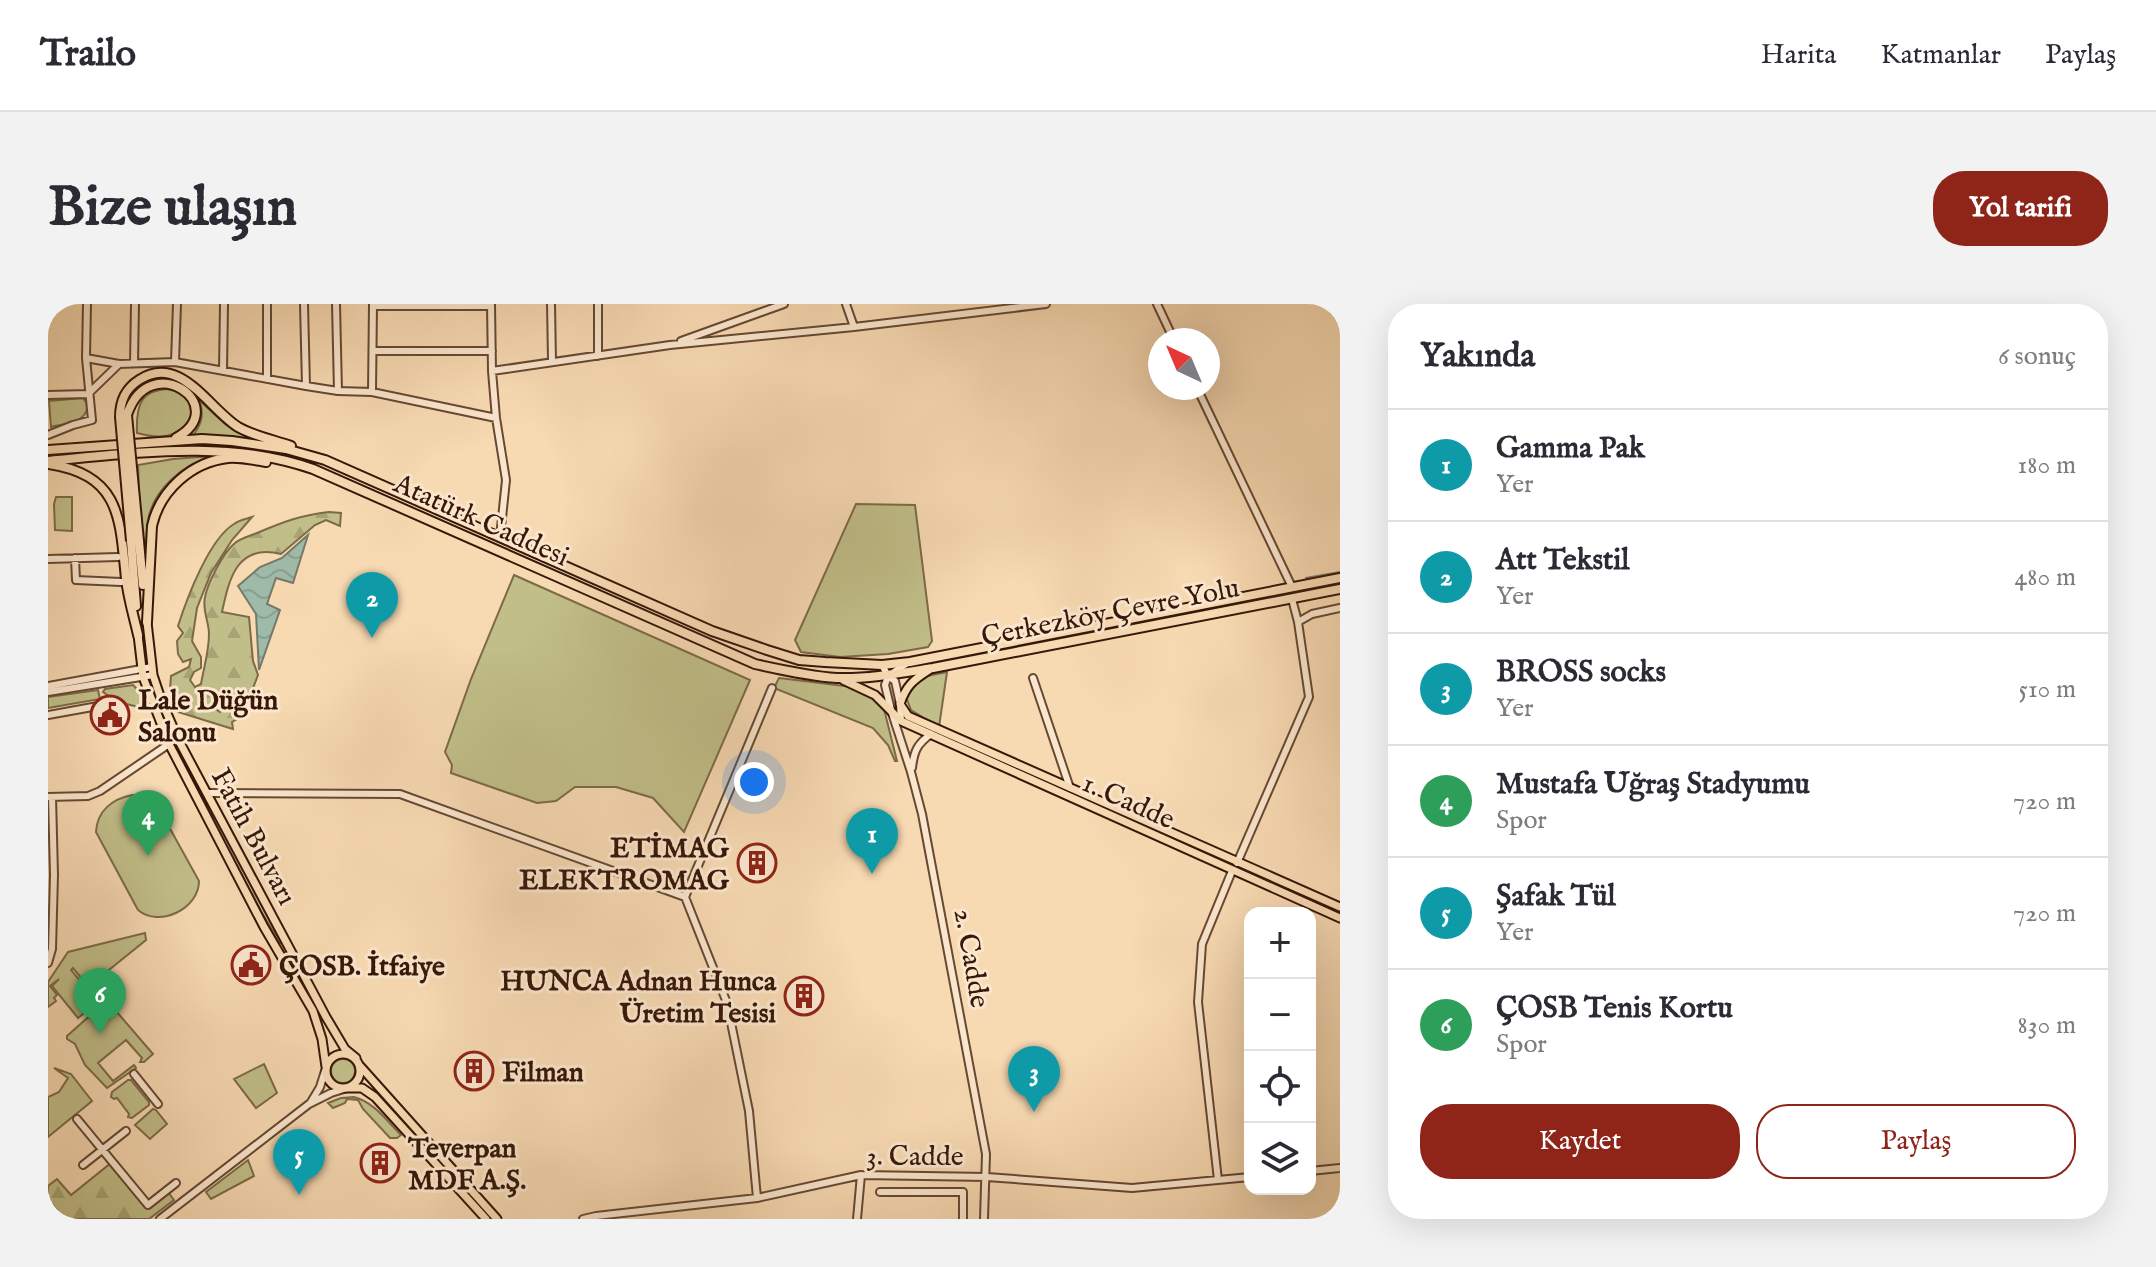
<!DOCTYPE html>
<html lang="tr">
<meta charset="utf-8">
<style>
body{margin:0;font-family:"IM FELL English",serif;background:#f2f2f3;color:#2b2b33}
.controls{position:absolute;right:24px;bottom:24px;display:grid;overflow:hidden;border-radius:16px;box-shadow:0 8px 32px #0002}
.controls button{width:72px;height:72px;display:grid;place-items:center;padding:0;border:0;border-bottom:2px solid #e1e1e2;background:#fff;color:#2b2b33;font:40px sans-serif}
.compass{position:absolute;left:1100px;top:24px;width:72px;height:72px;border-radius:50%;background:#fff;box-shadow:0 8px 32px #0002;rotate:316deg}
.you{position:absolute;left:706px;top:478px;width:28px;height:28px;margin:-20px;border:6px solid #fff;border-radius:50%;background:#1a73e8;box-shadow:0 0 0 12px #1a73e833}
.badge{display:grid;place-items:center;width:52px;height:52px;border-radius:50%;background:#8f2418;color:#fff;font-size:26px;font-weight:700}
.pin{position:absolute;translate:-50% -66px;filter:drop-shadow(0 2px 4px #0008)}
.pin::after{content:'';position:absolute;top:42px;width:28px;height:24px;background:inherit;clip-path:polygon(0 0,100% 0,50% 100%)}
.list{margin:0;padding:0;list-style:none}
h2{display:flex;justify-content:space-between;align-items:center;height:104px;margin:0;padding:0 32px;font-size:34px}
h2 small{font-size:26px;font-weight:400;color:#7c7c81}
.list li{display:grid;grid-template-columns:52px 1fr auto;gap:24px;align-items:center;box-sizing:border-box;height:112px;padding:0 32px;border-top:2px solid #e1e1e2}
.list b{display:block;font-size:30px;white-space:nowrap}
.list p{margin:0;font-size:26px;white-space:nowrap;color:#7c7c81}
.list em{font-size:26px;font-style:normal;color:#7c7c81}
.actions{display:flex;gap:16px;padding:24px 32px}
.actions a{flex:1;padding:18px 0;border:2px solid #8f2418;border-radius:32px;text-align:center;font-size:28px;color:#8f2418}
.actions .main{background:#8f2418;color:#fff}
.icon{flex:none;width:44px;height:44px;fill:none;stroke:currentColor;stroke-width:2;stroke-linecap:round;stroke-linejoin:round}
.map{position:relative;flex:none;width:1292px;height:915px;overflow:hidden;border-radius:32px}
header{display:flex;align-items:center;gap:48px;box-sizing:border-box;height:112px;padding:0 40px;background:#fff;border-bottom:2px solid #e1e1e2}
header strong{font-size:38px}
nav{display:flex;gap:44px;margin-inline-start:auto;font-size:28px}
.intro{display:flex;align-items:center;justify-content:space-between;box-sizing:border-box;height:192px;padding:0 48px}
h1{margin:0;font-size:56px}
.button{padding:20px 36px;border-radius:32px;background:#8f2418;color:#fff;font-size:28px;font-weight:700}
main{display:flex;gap:48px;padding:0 48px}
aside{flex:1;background:#fff;border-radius:32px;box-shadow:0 8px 32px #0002}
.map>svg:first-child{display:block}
.grass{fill:#c1be89;stroke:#7c6a48;stroke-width:2}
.forest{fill:url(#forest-firs);stroke:#7c6a48;stroke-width:2}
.water{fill:url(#water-waves);stroke:#757968;stroke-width:2}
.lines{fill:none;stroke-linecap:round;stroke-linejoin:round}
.stream{stroke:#757968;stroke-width:2}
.minor-casing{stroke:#674832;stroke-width:10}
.major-casing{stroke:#371708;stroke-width:11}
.highway-casing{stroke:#371708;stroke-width:12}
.minor{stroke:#fae6cd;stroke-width:6}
.major{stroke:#f7d9b2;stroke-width:7}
.highway{stroke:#f7d9b2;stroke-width:8}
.highway-bridge-casing{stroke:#371708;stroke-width:12;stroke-linecap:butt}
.highway-bridge{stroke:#f7d9b2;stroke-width:8}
.labels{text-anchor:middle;stroke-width:6;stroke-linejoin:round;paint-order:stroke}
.street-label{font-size:28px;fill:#371708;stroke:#fae6cd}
.poi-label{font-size:28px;font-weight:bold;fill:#371708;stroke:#fae6cd;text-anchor:start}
</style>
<header>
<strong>Trailo</strong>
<nav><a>Harita</a><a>Katmanlar</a><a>Paylaş</a></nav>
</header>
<div class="intro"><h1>Bize ulaşın</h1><a class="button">Yol tarifi</a></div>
<main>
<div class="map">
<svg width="1292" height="915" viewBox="0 0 1292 915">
<defs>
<pattern id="forest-firs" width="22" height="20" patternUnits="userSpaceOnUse" patternTransform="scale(2)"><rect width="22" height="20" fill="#c1be89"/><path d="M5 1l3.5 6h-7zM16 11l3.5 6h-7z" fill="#a6a375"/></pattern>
<pattern id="water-waves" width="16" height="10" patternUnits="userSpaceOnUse" patternTransform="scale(2)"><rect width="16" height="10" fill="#9ebaa8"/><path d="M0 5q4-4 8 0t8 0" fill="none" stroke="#899f8f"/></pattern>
</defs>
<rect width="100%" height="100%" fill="#f7d9b2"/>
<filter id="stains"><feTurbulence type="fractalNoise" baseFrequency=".0025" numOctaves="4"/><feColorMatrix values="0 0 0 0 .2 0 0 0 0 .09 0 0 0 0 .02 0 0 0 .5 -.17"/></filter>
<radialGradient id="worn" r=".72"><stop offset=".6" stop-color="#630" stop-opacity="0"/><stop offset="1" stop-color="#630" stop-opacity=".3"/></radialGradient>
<path class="grass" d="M123,85C139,92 146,99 144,117C126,133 114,136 89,129C88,103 91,85 123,85Z
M35,94L40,101C38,120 18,119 3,123L1,97Z
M151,96L177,120L204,136L143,134C153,122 157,111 151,96Z
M164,152C135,161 106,184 100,216C97,232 99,251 98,267L92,214L90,161L125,155Z
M8,193H24V227L7,226L6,200Z
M808,200L867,201L884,337L880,343L840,350L792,353L753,348L747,336Z
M466,271L702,376L636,528L605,494L568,483H527L508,497L489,499L403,469L404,461L397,448L423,375Z
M899,368L891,423L863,406L858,393C869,370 876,373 899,368Z
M731,374L813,384L835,401L849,457H847L840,441L825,424L726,384Z
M85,381L100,396L103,406L70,398L55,388L57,385Z
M50,386L52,395L0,404V393Z
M84,491L105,494L151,577C151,605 111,624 90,606L48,528C49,507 64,495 84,491Z
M97,629L98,636L51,674L68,695L62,700L105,750L96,758H92L94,754L78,736L50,759L65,777L86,761L88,764L59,784L37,761L27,740L19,735V732L55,700L25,664L23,666L50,698L30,714L4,682L11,675L2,682L9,691L6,694L8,697L0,703V678L20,648Z
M283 767a12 12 0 1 1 24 0a12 12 0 1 1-24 0Z
M216,760L229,789L208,804L186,775Z
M6,764L23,770L44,797L0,833V793L11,788L20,774Z
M80,776H83L101,798V801L84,814L80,813L81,810L69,794L66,795L63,793L64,788Z
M306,793C326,798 339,817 353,831L349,834H342L315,805L310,796L299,795L297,799L285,804L280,799L293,794Z
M105,805L108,806L119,820L102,835L87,821Z
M200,856L206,872L163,895L158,888Z"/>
<path class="forest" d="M281,208L293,209L292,222L278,216L267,221L233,250C189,239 181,275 174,308L201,313L205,357L210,371L200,397L173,386L175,393L168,405L172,408L177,400L195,401L189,415L184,418L185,425L130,408L122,385L123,372L141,363L143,355L135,358L130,350L129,337L135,329L130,322C139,294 161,235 186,220C191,216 198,215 204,213L184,236L163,269L149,304L144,337L153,353V364L146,368L142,376L147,383L153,380C156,363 161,347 161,330C161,318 154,306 157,293C160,278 175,249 187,239C193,234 202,232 209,229C235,218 253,211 281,208Z
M103,379L107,393L122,432L214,597L233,640L212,606L121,432L101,380Z
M63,859L100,902L120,888L126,896L101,915H16L0,895V882L9,875L23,891Z"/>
<path class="water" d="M260,231L245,279L228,274L219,300L232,306L211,366L208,310L190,282L212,263L234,254Z"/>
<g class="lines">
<path class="stream" d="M1258,274L1292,268"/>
<defs>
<path id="minor" d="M219,0V75
M256,0L258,82
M288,0L290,87
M443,0L444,67L448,114L458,176L452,233
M503,0L504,57
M798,0L806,23
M1109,0L1126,36
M325,2H443
M633,37L736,0
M325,47H444
M550,52V0
M38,54L71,60L127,58L258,82L290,87L324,88L448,114
M127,58L129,0
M86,59L87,0
M175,67L176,0
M444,67L622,41L806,23L998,0
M1149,84L1244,283
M324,88L325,0
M40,90L71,60
M0,91L40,90
M0,131L25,121L44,116L38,54L39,0
M27,254L28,276L73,278
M0,255L70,253
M1250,318L1264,310L1292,304
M858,360L840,372L837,381L843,406L863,468L874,510L938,850L936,915
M834,361L840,372L847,377L852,400L853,417
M985,374L1022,484
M0,382L104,363
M0,388L105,371
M0,411L61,400
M864,464C866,447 869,440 883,430
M159,489L352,490L637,593L679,699L701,807L709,894
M0,493L40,492L52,487L121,440
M1189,559L1261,393L1250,318L1244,295
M637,593L724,384
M0,659L4,645L6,571L4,493
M86,770L110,800
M263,798L272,783L277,767
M29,815L100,901L128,879
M35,861L78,827
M1262,867L1292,864
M1170,876L1150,698L1154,640L1184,567
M832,888H915V915
M112,915L261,800L283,789L299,784
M535,915L548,912L709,894L813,871L939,873L1084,884L1202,873
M809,915L813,871"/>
<path id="major" d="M99,318L105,371L114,398L131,437L278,713L297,745L308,754
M90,331L95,373L121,440L216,623L265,707L274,735L278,763
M881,366C865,376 858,382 852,400L860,412L1292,603
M795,376L827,391L853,417L1292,614
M278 767a17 17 0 1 1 34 0a17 17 0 1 1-34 0Z
M312,762L449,915
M299,784H314L327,793L438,915"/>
<path id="highway" d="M79,111C101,43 186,102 128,134
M72,113C72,97 77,85 91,76C132,49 160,104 190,123C206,132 226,136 243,142
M0,146L154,135L184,137L238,145L277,156L664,327L719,346L751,356L777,358L834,361L862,358L1292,274
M0,157C88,149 180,135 265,165L707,360C734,366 761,372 789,374C821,375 853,369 885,364L1292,285
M1,160C73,171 72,215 78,275C80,294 86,313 90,331
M83,237L88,302
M91,237L95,281
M99,318L104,222C112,186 144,158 180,154C193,153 206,156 218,158"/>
</defs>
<use href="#minor" class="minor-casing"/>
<use href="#major" class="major-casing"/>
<use href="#highway" class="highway-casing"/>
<use href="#minor" class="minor"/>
<use href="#major" class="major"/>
<use href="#highway" class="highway"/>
<defs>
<path id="highway-bridge" d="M79,111L91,237
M72,113L83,237"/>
</defs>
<use href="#highway-bridge" class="highway-bridge-casing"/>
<use href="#highway-bridge" class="highway-bridge"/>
</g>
<defs>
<symbol id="civic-ring" viewBox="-11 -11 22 22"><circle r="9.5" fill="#fae6cd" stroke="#8f2418" stroke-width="1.5"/><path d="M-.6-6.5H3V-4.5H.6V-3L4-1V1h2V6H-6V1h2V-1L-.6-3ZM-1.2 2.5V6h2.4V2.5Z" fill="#8f2418"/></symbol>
<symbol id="building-ring" viewBox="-11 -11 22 22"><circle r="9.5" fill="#fae6cd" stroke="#8f2418" stroke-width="1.5"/><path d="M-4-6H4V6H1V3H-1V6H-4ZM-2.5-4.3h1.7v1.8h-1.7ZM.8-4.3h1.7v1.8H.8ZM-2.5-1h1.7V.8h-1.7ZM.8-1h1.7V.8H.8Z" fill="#8f2418"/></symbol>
</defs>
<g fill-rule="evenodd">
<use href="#civic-ring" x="40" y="389" width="44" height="44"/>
<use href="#building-ring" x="687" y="537" width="44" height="44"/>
<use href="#civic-ring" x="181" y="639" width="44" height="44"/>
<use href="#building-ring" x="734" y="670" width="44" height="44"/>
<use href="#building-ring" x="404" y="745" width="44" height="44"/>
<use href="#building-ring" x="310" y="837" width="44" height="44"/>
</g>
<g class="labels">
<g class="street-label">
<text transform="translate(434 215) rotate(24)" y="10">Atatürk Caddesi</text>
<text transform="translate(1062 307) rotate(-11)" y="10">Çerkezköy Çevre Yolu</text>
<text transform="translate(1081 496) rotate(24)" y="10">1. Cadde</text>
<text transform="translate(207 532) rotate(62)" y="10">Fatih Bulvarı</text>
<text transform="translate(925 654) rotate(80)" y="10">2. Cadde</text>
<text x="867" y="861">3. Cadde</text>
</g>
<g class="poi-label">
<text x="90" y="405">Lale Düğün<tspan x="90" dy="32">Salonu</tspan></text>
<text x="681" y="553" text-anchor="end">ETİMAG<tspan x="681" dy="32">ELEKTROMAG</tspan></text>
<text x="231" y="671">ÇOSB. İtfaiye</text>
<text x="728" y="686" text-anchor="end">HUNCA Adnan Hunca<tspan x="728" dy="32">Üretim Tesisi</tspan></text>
<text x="454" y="777">Filman</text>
<text x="360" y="853">Teverpan<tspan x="360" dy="32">MDF A.Ş.</tspan></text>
</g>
</g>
<rect width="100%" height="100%" filter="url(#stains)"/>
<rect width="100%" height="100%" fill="url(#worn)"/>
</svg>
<div class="controls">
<button>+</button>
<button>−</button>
<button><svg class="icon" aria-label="locate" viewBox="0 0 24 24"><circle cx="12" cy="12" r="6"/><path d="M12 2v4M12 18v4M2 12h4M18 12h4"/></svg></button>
<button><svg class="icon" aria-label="layers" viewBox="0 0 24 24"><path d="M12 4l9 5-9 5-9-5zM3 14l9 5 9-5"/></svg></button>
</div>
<svg class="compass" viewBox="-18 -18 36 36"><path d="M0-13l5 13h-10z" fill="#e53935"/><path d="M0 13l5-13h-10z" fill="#7c7c81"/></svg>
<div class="you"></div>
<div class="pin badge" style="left:824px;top:570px;background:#0f9aa8">1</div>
<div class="pin badge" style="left:324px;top:334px;background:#0f9aa8">2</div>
<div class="pin badge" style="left:986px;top:808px;background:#0f9aa8">3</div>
<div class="pin badge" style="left:100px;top:552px;background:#2e9e5b">4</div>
<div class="pin badge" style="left:251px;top:891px;background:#0f9aa8">5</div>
<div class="pin badge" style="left:52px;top:730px;background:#2e9e5b">6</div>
</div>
<aside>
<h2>Yakında<small>6 sonuç</small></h2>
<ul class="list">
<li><span class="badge" style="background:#0f9aa8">1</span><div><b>Gamma Pak</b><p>Yer</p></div><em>180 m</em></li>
<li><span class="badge" style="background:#0f9aa8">2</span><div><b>Att Tekstil</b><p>Yer</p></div><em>480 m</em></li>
<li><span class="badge" style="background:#0f9aa8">3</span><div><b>BROSS socks</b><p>Yer</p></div><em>510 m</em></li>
<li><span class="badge" style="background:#2e9e5b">4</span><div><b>Mustafa Uğraş Stadyumu</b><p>Spor</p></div><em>720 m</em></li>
<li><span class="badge" style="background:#0f9aa8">5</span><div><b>Şafak Tül</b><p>Yer</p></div><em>720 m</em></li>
<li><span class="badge" style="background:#2e9e5b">6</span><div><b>ÇOSB Tenis Kortu</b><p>Spor</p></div><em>830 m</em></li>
</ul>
<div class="actions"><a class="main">Kaydet</a><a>Paylaş</a></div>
</aside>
</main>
